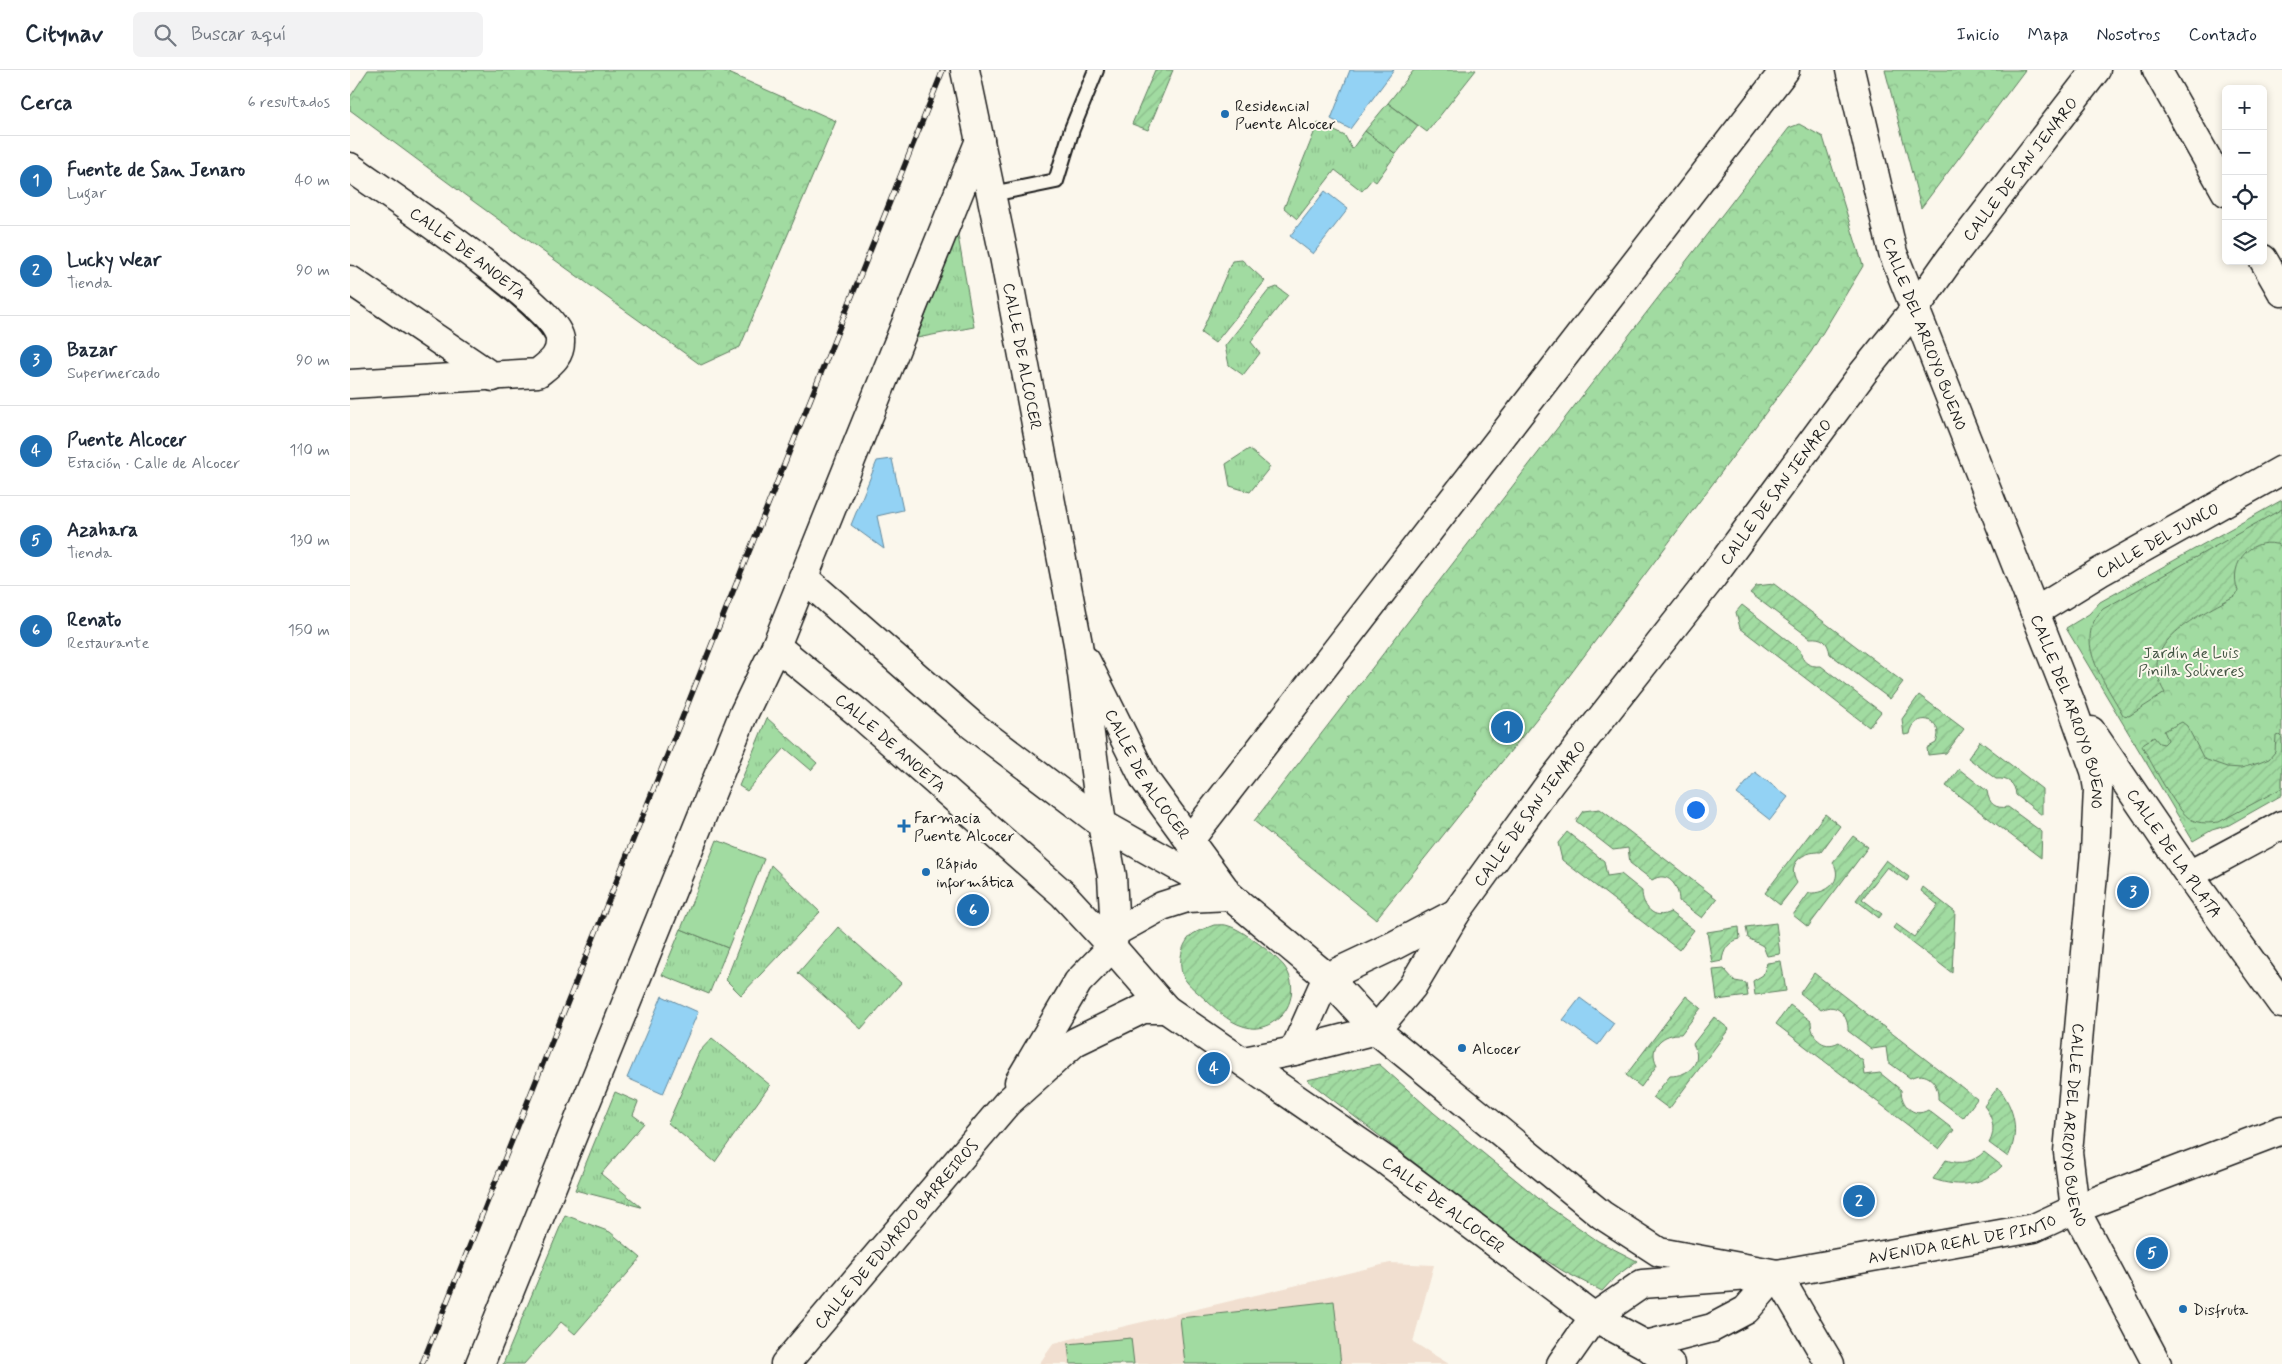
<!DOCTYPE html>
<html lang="es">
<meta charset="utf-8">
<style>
body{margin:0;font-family:Mynerve,sans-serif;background:#f2f2f3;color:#1f2937}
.controls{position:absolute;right:15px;top:15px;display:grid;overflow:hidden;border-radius:8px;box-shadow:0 2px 8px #0003}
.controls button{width:45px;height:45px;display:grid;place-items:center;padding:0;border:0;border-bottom:1px solid #e0e1e3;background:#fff;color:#1f2937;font:25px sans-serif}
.you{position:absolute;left:1345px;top:739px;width:18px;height:18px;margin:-12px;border:4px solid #fff;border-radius:50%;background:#1a73e8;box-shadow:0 0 0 8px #1a73e833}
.badge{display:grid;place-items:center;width:32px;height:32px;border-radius:50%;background:#1f6fb2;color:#fff;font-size:16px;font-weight:700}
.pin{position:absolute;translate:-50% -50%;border:2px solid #fff;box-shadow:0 1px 5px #0006}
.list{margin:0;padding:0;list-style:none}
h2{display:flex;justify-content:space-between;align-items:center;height:65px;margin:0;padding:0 20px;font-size:21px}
h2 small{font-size:16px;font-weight:400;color:#747a83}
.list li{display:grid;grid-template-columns:32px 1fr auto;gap:15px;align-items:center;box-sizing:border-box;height:90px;padding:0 20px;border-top:1px solid #e0e1e3}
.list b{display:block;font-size:19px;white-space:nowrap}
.list p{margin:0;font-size:16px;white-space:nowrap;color:#747a83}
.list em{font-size:16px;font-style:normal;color:#747a83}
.icon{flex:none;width:28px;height:28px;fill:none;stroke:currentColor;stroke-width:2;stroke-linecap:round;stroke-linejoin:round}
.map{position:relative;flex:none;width:1932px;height:1294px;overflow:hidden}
header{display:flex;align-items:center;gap:30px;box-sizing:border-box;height:70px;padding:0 25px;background:#fff;border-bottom:1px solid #e0e1e3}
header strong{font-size:24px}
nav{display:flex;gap:28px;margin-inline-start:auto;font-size:18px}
.search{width:350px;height:45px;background:#f2f2f3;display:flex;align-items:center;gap:12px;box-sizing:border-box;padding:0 18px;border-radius:8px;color:#747a83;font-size:19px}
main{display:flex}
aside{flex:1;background:#fff}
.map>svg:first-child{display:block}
.built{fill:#f1dfd0}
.grass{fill:url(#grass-tufts);stroke:#5e7c5e}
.park{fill:url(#park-crowns);stroke:#5e7c5e}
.garden{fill:url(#garden-furrows);stroke:#5e7c5e}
.pitch{fill:#a1dba1;stroke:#5e7c5e}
.water{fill:#93d2f4;stroke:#63899e}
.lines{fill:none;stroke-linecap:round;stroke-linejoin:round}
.lane-casing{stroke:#1c1c1c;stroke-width:18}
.street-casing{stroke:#1c1c1c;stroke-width:31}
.secondary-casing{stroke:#1c1c1c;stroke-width:31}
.lane{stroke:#fbf7ec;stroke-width:14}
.street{stroke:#fbf7ec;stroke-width:28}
.secondary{stroke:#fbf7ec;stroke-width:28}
.rail-casing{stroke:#1c1c1c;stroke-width:5.5}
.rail{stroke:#fbf7ec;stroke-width:4;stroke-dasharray:11;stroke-linecap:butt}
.poi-dot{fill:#1f6fb2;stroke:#fbf7ec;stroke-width:2}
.labels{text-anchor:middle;stroke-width:4;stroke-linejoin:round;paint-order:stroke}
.poi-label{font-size:16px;fill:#1c1c1c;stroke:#fbf7ec;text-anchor:start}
.street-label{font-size:16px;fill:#1c1c1c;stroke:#fbf7ec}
.park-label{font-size:16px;fill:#454;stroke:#fbf7ec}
</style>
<header>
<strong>Citynav</strong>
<div class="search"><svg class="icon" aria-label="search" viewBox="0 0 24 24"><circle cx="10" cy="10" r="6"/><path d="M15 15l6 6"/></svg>Buscar aquí</div>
<nav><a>Inicio</a><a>Mapa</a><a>Nosotros</a><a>Contacto</a></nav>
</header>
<main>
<aside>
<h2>Cerca<small>6 resultados</small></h2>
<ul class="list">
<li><span class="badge">1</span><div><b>Fuente de San Jenaro</b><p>Lugar</p></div><em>40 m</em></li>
<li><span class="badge">2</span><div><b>Lucky Wear</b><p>Tienda</p></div><em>90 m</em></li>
<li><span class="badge">3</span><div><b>Bazar</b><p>Supermercado</p></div><em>90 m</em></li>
<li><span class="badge">4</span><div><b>Puente Alcocer</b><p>Estación · Calle de Alcocer</p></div><em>110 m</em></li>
<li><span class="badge">5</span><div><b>Azahara</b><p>Tienda</p></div><em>130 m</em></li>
<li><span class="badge">6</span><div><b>Renato</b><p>Restaurante</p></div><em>150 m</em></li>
</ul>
</aside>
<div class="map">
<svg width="1932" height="1294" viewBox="0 0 1932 1294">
<defs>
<pattern id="grass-tufts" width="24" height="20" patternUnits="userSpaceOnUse" patternTransform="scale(1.25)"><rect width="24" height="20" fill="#a1dba1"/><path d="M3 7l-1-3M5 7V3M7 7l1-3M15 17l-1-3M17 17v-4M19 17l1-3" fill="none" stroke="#8abb8a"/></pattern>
<pattern id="park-crowns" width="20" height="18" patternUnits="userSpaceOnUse" patternTransform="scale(1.25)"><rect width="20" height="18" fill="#a1dba1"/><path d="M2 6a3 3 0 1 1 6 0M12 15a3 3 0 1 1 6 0" fill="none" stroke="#8abb8a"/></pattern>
<pattern id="garden-furrows" width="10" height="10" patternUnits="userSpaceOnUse" patternTransform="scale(1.25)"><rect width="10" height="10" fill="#a1dba1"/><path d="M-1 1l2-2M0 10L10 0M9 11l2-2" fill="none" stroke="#8abb8a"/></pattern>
</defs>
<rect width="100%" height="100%" fill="#fbf7ec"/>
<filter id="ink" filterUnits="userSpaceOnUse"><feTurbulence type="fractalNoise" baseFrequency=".02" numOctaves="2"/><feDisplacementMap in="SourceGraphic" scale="10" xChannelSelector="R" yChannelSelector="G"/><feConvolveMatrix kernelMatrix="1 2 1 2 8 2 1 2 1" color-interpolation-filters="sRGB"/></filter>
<g filter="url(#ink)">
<path class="built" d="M1040,1193L1084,1195L1063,1272L1099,1294H689L704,1273Z"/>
<path class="grass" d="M968,53L995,66L1002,79L1015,61L1046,84L1026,112L1022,109L1012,121L985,100L947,149L934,138Z
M607,160L624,257L567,268Z
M892,190L915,211L865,273L851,263L882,191Z
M927,217L938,225L901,272L910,283L893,305L879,295L875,276L919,220Z
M899,379L920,397L900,422L880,416L876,394Z
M417,648L467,693L461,700L435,678L397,721L389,716Z
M421,795L470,842L391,925L376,910Z
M488,857L551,913L511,959L448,903Z
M331,859L378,878L359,924L312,905Z
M362,968L420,1015L365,1092L318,1053L349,982Z
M265,1022L288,1032L283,1045L294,1053L251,1104L291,1137L225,1120Z
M215,1145L260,1162L291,1188L225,1264L211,1252L174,1294H153Z"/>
<path class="park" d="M18,0H372L486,51L390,277L351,295L127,134L0,40V27Z
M1535,0H1675L1571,138Z
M1038,33L1068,56L1046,84L1015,61Z
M1449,54L1473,67L1513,196L1461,282L1199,633L1026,849L904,751L1439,58Z
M1932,430V725L1879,755L1862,760L1843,771L1716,558L1739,544L1750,532Z"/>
<path class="garden" d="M805,0H823L798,60L782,54Z
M1932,439V476C1903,464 1877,492 1888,521L1886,525C1850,546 1784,571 1815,623L1779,646L1773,645C1756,613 1721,571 1753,539Z
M1424,514L1553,612L1540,629L1480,584C1478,571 1472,567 1460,568L1400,523L1406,516Z
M1392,535L1450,580C1452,592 1458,597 1471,596L1531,642L1519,657L1390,558L1386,542Z
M1569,625L1614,659L1596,683L1578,685L1577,678L1586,673C1596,648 1564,640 1560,664L1554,665L1552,649Z
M1832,652L1837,656L1854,689L1877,697L1891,698L1909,693L1919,689L1925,682L1926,666L1929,665L1932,668V718L1869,752C1860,753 1850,754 1842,750C1826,742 1802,693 1792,676L1794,673L1804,667L1809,673L1814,674L1818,670L1814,661Z
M1630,671L1692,719V745L1666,725C1665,713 1658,708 1646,709L1618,688Z
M1609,699L1637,721C1639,734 1645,739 1658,737L1692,762L1691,788L1596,716Z
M1250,739L1367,829L1352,848L1329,831C1329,816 1318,800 1302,810L1280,793L1278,778L1263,780L1226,751L1233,741Z
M1475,744L1490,756L1471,782C1452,781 1436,794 1447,813L1430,835L1415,823Z
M1217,762L1254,791L1257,806L1271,804L1292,821C1292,836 1304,851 1320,842L1344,860L1329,880L1212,790L1208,773Z
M1503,766L1518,777L1458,857L1443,845L1459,823C1477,824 1494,811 1483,792Z
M1536,790L1559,807L1557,811L1537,797L1512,829L1532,844L1529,848L1506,830Z
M1573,817L1605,842L1602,903L1543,858L1546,854L1564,867L1588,835L1571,821Z
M1426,853L1430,884L1417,886L1413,876L1398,868L1396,857Z
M864,855C869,855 875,854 879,856C893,860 925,885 934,896C948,914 942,942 923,952C918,956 908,959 901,958C882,955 870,943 857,931C849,923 838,916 833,906C828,893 831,873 843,864C849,860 857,858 864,855Z
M1389,857L1390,869C1379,871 1373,880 1372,891L1362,893L1357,862Z
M1431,891L1436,921L1405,925L1403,911L1413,905L1417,893Z
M1374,899L1385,911L1396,913L1398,926L1367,930L1363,900Z
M1464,903L1627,1029L1613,1048L1588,1029C1589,1013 1577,999 1560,1008L1538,992L1536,977L1522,979L1498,961C1499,946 1487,931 1471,940L1450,923Z
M1336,926L1351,938L1331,964C1314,963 1297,976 1307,995L1291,1017L1276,1005Z
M1440,935L1461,951C1461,966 1472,981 1489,972L1513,991L1515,1005L1530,1003L1551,1020C1551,1034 1563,1049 1578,1040L1604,1060L1589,1079L1426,954Z
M1364,947L1379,959L1319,1039L1303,1027L1320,1006C1338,1006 1354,993 1343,974Z
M1029,994L1084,1043L1199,1137L1248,1171L1287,1191L1265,1207L1252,1221L1213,1201L1170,1174L957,1010Z
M1648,1017C1665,1039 1670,1062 1658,1087L1639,1073C1646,1061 1643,1047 1634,1036Z
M1634,1082L1652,1096C1632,1116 1609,1118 1583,1109L1596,1090C1610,1095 1624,1092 1634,1082Z"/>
<path class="pitch" d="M1064,0H1126L1077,62L1038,33Z
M367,770L414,789L378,878L331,859Z
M984,1231L991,1294H835L830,1248Z
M781,1268L784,1294H720L718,1274Z"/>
<path class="water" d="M1000,0H1044L1000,59L981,49Z
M975,121L998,139L963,184L940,166Z
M542,389L553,440L527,446L534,479L501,455L527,391Z
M1405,702L1438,727L1420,750L1387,724Z
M312,926L348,942L313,1024L277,1008Z
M1230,928L1264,953L1248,975L1213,950Z"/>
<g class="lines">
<defs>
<path id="lane" d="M642,124L706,111L722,59L746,0"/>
<g id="street">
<path id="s1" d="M1500,0L1543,183L1720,631L1745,701L1748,719L1745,782L1718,1082L1725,1139L1807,1294"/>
<path d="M1807,0L1876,122"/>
<path id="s2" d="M0,97C33,121 210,238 210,270C211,287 199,294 188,303L0,314"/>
<path d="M1913,189L1932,222"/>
<path d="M0,210L143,307"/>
<path d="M453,507L622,655L752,754"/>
<path id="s3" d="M1685,542L1750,502L1932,400"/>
<path id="s4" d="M426,576L507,642L713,824L762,877"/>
<path id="s5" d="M1741,661L1839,805L1932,934"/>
<path d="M839,771L1435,0"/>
<path d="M1839,805L1932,755"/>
<path id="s6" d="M1244,1247L1292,1214L1427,1204L1684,1158L1725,1139L1932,1060"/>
<path d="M1296,1275L1362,1258L1396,1240L1427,1204"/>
<path d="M130,1294L393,645L426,576L630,70"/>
</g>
<g id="secondary">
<path id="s7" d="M615,0L653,181L728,574L752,754L762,806L765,862L762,877"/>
<path id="s8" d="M736,591L795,710L874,818"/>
<path d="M752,754L880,826L977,907L1026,960L1252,1145L1309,1182L1427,1204L1480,1294"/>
<path d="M765,862L812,836L837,828L880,826"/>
<path id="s9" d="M762,877L816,939L1035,1090L1244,1247L1296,1275L1320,1294"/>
<path d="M977,907L1045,875L1106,843"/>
<path id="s10" d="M1026,960L1062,917L1106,843L1201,712L1363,506L1513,303L1564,240L1600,189L1746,0"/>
<path d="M944,981L977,907"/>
<path d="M894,991L944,981L1026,960"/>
<path d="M669,1012L728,912L762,877"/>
<path id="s11" d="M435,1294L657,1033L725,972L793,939H816"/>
<path d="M1211,1294L1244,1247"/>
</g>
</defs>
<use href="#lane" class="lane-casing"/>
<use href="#street" class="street-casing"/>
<use href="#secondary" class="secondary-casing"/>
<use href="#lane" class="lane"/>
<use href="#street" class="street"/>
<use href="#secondary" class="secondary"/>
<defs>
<path id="rail" d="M72,1294L593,0"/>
</defs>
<use href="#rail" class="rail-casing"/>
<use href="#rail" class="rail"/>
</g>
</g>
<g class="poi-dot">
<circle cx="875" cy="44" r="5"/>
<path d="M551.5 748.5h5v5h5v5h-5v5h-5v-5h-5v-5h5z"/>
<circle cx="576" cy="802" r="5"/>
<circle cx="1112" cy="978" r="5"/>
<circle cx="1833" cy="1239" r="5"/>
</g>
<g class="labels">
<g class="poi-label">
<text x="885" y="41">Residencial<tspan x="885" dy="18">Puente Alcocer</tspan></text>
<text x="564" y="753">Farmacia<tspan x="564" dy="18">Puente Alcocer</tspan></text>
<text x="586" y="799">Rápido<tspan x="586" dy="18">informática</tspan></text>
<text x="1122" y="984">Alcocer</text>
<text x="1843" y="1245">Disfruta</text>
</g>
<g class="street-label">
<text dy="6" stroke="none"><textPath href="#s10" startOffset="1076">CALLE DE SAN JENARO</textPath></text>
<text dy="6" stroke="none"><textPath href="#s2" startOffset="146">CALLE DE ANOETA</textPath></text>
<text dy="6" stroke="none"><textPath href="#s1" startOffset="275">CALLE DEL ARROYO BUENO</textPath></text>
<text dy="6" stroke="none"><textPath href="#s7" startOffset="292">CALLE DE ALCOCER</textPath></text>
<text dy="6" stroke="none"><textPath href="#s10" startOffset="671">CALLE DE SAN JENARO</textPath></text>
<text dy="6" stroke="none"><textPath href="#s3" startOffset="142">CALLE DEL JUNCO</textPath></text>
<text dy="6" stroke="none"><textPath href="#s1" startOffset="680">CALLE DEL ARROYO BUENO</textPath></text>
<text dy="6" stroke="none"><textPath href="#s4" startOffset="150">CALLE DE ANOETA</textPath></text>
<text dy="6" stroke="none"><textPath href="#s8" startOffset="129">CALLE DE ALCOCER</textPath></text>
<text dy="6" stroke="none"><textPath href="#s10" startOffset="266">CALLE DE SAN JENARO</textPath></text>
<text dy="6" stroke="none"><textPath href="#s5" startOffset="148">CALLE DE LA PLATA</textPath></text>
<text dy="6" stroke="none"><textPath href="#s1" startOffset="1100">CALLE DEL ARROYO BUENO</textPath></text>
<text dy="6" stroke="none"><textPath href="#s9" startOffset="422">CALLE DE ALCOCER</textPath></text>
<text dy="6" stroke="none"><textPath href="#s11" startOffset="171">CALLE DE EDUARDO BARREIROS</textPath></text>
<text dy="6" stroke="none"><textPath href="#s6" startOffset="382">AVENIDA REAL DE PINTO</textPath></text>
</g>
<g class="park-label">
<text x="1841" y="588">Jardín de Luis<tspan x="1841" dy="18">Pinilla Soliveres</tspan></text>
</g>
</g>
</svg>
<div class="controls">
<button>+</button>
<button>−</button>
<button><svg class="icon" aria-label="locate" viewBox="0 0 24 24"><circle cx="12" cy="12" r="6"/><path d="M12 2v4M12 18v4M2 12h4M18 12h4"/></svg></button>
<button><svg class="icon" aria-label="layers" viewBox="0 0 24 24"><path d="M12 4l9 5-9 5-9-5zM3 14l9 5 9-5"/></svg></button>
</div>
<div class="you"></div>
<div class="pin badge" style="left:1157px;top:657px">1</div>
<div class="pin badge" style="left:1509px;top:1131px">2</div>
<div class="pin badge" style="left:1783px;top:822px">3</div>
<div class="pin badge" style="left:864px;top:998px">4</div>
<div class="pin badge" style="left:1802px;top:1183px">5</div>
<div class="pin badge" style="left:623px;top:840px">6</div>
</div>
</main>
